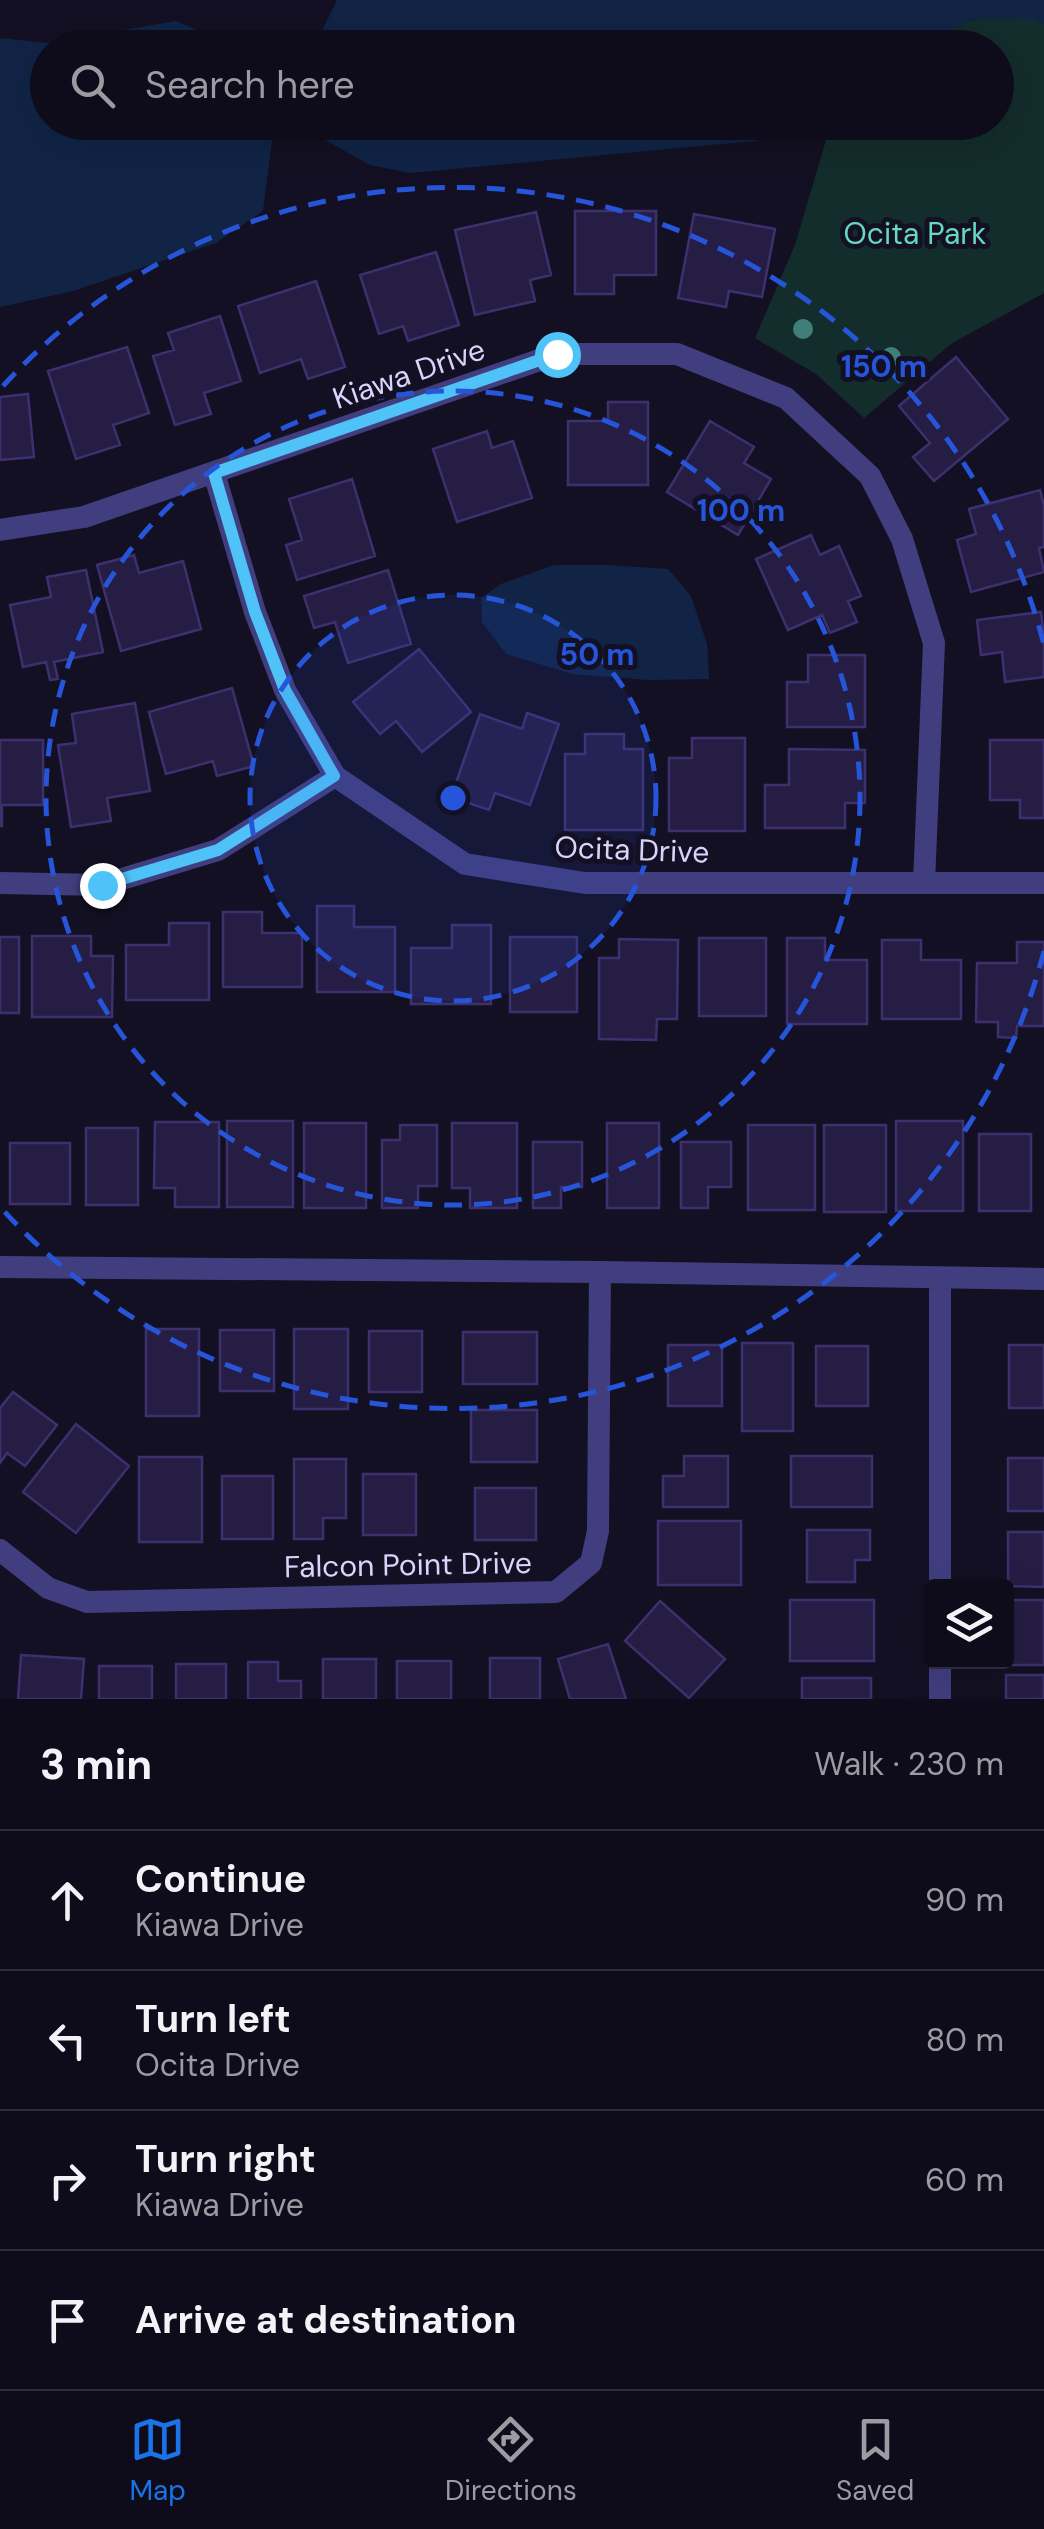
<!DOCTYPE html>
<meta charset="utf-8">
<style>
:root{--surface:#0e0c1a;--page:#1c1a27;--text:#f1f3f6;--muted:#9b9ba2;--line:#2e2c39;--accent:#1a73e8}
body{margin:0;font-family:"DM Sans",sans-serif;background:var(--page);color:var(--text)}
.controls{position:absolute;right:30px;bottom:30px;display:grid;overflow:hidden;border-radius:10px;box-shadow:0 10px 40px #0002}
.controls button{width:90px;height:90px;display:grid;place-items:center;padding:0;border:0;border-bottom:2px solid var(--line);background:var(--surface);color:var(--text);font:50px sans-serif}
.stop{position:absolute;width:30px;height:30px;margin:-22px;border:8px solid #4fc3f7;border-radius:50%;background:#fff}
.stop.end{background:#4fc3f7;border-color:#fff;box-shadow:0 2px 10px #0008}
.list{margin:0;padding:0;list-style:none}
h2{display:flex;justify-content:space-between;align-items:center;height:130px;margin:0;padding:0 40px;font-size:42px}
h2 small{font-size:32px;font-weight:400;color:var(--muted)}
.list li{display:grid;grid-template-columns:65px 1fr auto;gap:30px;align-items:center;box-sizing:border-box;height:140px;padding:0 40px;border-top:2px solid var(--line)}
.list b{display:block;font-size:38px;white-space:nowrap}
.list p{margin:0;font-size:32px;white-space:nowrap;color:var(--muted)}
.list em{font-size:32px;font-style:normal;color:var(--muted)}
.icon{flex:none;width:55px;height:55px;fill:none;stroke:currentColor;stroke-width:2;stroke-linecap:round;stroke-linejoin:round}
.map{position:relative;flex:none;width:1044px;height:1699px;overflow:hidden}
.search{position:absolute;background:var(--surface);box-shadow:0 10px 40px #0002;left:30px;right:30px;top:30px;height:110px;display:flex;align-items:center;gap:25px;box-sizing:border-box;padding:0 35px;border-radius:55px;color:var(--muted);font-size:38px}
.sheet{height:690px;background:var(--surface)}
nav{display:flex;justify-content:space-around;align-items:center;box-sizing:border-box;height:140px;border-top:2px solid var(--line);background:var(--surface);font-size:28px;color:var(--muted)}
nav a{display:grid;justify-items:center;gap:5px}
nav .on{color:var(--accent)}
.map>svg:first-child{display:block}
</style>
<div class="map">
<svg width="1044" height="1699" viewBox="0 0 1044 1699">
<rect width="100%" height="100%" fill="#131023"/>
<path fill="#132d2c" d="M976,19h59l9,5v269l-92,50 -88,75 -48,-44 -61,-36 40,-93 36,-122 165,-1v-74l-90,-1z"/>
<path fill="#112446" d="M337,0h707v24l-9,-5h-59l-70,29 -592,-1z
M176,21l35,15 16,11 -179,1v74l221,1 4,9 -10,79 -47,32 -143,48 -73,16v-269l48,5z
M311,123h510l-67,18 -344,32 -40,-8 -54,-30z
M554,565h53l61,4 23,27 16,48 2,35 -61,1 -76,-6 -66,-20 -24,-32 -1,-24 20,-14z"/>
<path fill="#251d43" stroke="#3d306e" stroke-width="2.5" d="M575,211h81v64h-42v19h-39z
M536,212l15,63 -21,5 5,21 -60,14 -20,-85z
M694,214l81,15 -13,68 -33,-6 -3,16 -48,-9z
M436,252l23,73 -51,16 -5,-15 -24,8 -19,-59z
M316,281l29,86 -37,12 -7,-20 -41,14 -22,-67z
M220,316l21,65 -37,12 7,21 -36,11 -22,-69 21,-6 -6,-17z
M127,347l22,66 -36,12 7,20 -44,14 -28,-88z
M956,357l52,62 -74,62 -21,-24 17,-14 -31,-37z
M28,394l6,63 -34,3v-63z
M608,402h40v83h-80v-64h40z
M710,421l44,26 -10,16 27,16 -33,56 -71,-43z
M487,431l5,17 21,-7 19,57 -75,24 -24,-73z
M352,479l23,77 -78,24 -11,-35 16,-5 -13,-41z
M1040,490l4,16v41l-5,1 5,24 -73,20 -14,-52 19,-6 -7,-25z
M811,535l9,20 19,-9 22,50 -13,5 9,21 -27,11 -8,-18 -34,15 -32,-71z
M134,555l5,18 44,-12 18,68 -80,22 -24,-86z
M86,570l17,82 -49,10 4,17 -8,1 -4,-18 -23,5 -13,-62 41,-8 -4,-20z
M388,570l23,74 -63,19 -13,-41 -21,6 -10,-32z
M1041,612l3,26v39l-39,5 -3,-30 -21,3 -4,-35z
M419,649l52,63 -49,40 -26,-31 -16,13 -27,-32z
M808,655h57v72h-78v-45h21z
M232,688l22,78 -37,10 -4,-15 -47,13 -17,-62z
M135,703l15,88 -43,7 4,23 -40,6 -13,-82 18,-2 -4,-29z
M527,713l32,11 -29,81 -35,-12 -6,17 -38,-13 29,-83 42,15z
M585,734h39v15h19v81h-78v-76h20z
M692,738h53v93h-76v-73h23z
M0,740h43v65h-41v21h-2z
M990,740h54v78h-24v-18h-30z
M789,749l76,1v53h-20v25h-80v-43h24z
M317,906h37v21h41v65h-78z
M223,912h39v21h40v54h-79z
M169,923h40v77h-83v-55h43z
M452,925h39v79h-80v-56h41z
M32,936h59v20h22l-1,61h-80z
M0,937h19v76h-19z
M510,937h67v75h-67z
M699,938h67v78h-67z
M787,938h38v22h42v64h-80z
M619,939l59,1 -1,79h-20l-1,21 -57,-1v-81h20z
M882,940h39v20h40v59h-79z
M1017,942h27v84h-27l-1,12 -18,-1v-15h-22l1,-59h40z
M227,1121h66v86h-66z
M896,1121h67v90h-67z
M155,1122h64v85h-44v-19h-21z
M304,1123h62v85h-62z
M452,1123h65v85h-47v-20h-18z
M607,1123h52v85h-52z
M400,1125h37v61h-19v22h-36v-68h18z
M748,1125h67v85h-67z
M824,1125h62v87h-62z
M86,1128h52v77h-52z
M979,1134h52v77h-52z
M533,1142h49v45h-21v21h-28z
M681,1142h50v45h-23v21h-27z
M10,1143h60v61h-60z
M146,1329h53v87h-53z
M294,1329h54v80h-54z
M220,1330h54v61h-54z
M369,1331h53v61h-53z
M463,1332h74v52h-74z
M742,1343h51v88h-51z
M668,1345h54v61h-54z
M1009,1345h35v63h-35z
M816,1346h52v60h-52z
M13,1392l44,33 -32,41 -18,-13 -7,10v-55z
M471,1410h66v52h-66z
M76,1424l53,42 -53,67 -53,-41z
M684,1456h44v51h-65v-31h21z
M791,1456h81v51h-81z
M139,1457h63v85h-63z
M1008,1458h36v53h-36z
M294,1459h52v59h-23v21h-29z
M363,1474h53v61h-53z
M222,1476h51v63h-51z
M475,1488h61v52h-61z
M658,1521h83v64h-83z
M807,1530h63v30h-15v22h-48z
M1008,1532h36v55l-36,-1z
M790,1600h84v61h-84z
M1006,1600h38v65h-38z
M660,1601l65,58 -36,39 -64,-57z
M608,1644l18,55h-56l-12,-40z
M21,1655l63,4 -3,40h-63z
M490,1658h50v41h-50z
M323,1659h53v40h-53z
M397,1661h54v38h-54z
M248,1662h30v19h23v18h-53z
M176,1664h50v35h-50z
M99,1666h53v33h-53z
M1006,1675h38v24h-38z
M802,1678h69v21h-69z"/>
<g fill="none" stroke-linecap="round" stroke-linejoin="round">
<path stroke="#413e7f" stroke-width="22" d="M214,473l41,139 30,78 50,86 130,88 120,19h459
M0,530l84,-13 473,-163h120l109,44 84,78 32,63 32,104 -10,240
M0,883l102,2 116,-35 117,-74
M0,1267l600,5 444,7
M940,1278v308
M0,1550l48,38 39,14 469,-10 35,-29 7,-32 2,-259
M940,1662v37"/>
</g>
<g fill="#407e78">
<circle cx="803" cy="329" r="10"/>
<circle cx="891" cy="357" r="10"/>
</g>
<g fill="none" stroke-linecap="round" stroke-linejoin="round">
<path stroke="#4fc3f7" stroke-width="12" d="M102,885l116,-35 116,-74 -49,-86 -30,-78 -41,-139 343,-119"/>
</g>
<circle cx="453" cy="798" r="203" fill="#2655da" fill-opacity=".12"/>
<g fill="none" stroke="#2655da" stroke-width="5" stroke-dasharray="18 12">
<circle cx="453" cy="798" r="203"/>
<circle cx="453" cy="798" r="407"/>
<path d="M1044 951A610 610 0 0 1 3 1210M3 386A610 610 0 0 1 1044 645"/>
</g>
<g text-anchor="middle" stroke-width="10" stroke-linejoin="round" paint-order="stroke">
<g font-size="30" fill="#65d8bd" stroke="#131023">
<text x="915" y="244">Ocita Park</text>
</g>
<g font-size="30" fill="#dad4fc" stroke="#131023">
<text transform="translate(409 374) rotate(-19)" y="10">Kiawa Drive</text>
<text transform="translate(632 850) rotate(2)" y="10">Ocita Drive</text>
<text transform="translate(408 1565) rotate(-1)" y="10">Falcon Point Drive</text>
</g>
</g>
<circle cx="453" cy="798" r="15" fill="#2655da" stroke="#131023" stroke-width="5"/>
<g font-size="30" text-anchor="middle" font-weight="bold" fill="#2655da" stroke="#131023" stroke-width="10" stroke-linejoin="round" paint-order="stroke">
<text x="884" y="377">150 m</text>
<text x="741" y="521">100 m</text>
<text x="597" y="665">50 m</text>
</g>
</svg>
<div class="controls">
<button><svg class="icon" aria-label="layers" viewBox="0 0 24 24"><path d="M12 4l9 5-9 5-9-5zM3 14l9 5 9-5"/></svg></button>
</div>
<div class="stop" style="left:557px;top:354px"></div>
<div class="stop end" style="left:102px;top:885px"></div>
<div class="search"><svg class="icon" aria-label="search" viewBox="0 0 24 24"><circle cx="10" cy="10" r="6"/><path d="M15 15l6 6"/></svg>Search here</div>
</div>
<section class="sheet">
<h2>3 min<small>Walk · 230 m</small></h2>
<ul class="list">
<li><svg class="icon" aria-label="ahead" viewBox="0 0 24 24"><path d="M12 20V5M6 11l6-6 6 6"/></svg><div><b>Continue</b><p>Kiawa Drive</p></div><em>90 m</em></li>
<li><svg class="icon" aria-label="left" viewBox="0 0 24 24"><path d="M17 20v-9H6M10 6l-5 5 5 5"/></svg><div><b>Turn left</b><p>Ocita Drive</p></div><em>80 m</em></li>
<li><svg class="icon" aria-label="right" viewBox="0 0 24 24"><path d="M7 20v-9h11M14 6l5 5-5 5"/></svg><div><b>Turn right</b><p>Kiawa Drive</p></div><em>60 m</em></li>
<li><svg class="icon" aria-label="arrive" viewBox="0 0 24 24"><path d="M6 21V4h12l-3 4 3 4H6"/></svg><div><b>Arrive at destination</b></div></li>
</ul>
</section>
<nav>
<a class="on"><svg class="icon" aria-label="map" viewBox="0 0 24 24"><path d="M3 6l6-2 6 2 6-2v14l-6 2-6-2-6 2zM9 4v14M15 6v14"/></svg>Map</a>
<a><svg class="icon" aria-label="directions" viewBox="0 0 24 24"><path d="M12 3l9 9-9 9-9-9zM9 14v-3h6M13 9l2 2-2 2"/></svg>Directions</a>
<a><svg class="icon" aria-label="saved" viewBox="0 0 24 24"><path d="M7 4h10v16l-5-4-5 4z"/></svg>Saved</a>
</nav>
